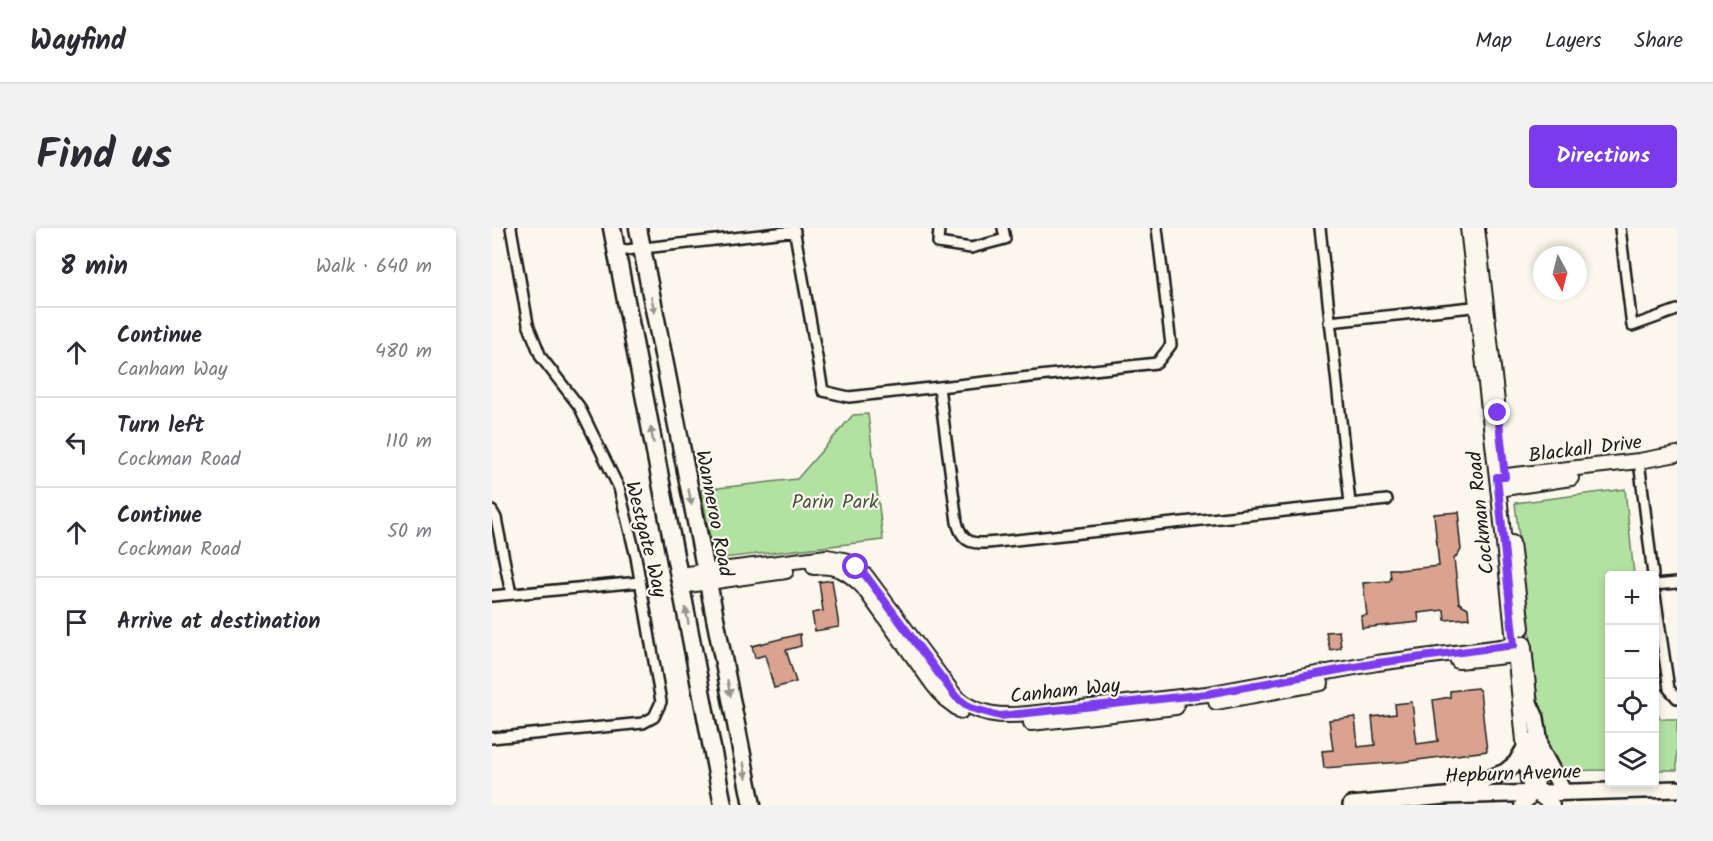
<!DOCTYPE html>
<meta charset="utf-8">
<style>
:root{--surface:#fff;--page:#f2f2f3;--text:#2b2b33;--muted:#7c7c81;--line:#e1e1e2;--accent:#7c3aed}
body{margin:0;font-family:Kalam,sans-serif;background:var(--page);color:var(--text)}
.controls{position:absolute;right:18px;bottom:18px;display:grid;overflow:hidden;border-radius:6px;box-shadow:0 3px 9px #0003}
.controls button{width:54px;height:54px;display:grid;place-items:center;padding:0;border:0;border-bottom:2px solid var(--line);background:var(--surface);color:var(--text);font:30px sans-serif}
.compass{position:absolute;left:1041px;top:18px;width:54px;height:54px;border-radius:50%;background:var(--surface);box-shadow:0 3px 9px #0003;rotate:173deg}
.stop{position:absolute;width:18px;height:18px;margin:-14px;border:4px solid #7c3aed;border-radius:50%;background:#fff}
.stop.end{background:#7c3aed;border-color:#fff;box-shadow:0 2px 6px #0008}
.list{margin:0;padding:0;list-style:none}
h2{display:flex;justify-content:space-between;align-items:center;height:78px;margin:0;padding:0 24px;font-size:26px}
h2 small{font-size:20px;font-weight:400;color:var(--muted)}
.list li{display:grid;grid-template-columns:39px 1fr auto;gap:18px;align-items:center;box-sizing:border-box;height:90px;padding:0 24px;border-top:2px solid var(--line)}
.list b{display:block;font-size:22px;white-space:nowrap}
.list p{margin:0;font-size:20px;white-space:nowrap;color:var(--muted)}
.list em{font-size:20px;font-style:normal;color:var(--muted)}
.icon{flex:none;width:33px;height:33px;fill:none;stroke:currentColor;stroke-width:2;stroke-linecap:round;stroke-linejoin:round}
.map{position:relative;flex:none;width:1185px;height:577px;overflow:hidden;border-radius:6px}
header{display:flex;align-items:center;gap:36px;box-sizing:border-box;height:84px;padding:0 30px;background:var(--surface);border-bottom:2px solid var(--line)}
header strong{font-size:28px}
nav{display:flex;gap:33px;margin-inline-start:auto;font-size:21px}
.intro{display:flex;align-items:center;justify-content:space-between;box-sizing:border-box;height:144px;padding:0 36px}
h1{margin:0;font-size:42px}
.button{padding:15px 27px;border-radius:6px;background:var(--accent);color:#fff;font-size:21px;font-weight:700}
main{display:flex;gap:36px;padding:0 36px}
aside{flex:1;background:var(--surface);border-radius:6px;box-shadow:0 3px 9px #0003}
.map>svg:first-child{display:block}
</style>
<header>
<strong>Wayfind</strong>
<nav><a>Map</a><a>Layers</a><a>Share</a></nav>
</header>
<div class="intro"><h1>Find us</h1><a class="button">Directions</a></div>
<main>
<aside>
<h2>8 min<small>Walk · 640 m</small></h2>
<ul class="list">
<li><svg class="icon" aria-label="ahead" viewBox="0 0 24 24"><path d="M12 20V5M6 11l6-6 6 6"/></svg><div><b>Continue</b><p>Canham Way</p></div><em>480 m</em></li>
<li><svg class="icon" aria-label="left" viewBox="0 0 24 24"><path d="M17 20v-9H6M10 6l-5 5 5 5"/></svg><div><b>Turn left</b><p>Cockman Road</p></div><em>110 m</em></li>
<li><svg class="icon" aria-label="ahead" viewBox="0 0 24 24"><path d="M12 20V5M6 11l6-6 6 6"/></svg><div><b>Continue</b><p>Cockman Road</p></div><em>50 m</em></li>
<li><svg class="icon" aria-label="arrive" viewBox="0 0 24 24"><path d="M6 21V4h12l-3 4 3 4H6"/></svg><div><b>Arrive at destination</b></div></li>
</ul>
</aside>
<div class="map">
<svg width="1185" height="577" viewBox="0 0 1185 577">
<rect width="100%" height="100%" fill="#fbf7ec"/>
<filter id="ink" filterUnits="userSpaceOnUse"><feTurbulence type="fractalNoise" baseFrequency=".0167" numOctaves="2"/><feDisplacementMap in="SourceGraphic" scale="12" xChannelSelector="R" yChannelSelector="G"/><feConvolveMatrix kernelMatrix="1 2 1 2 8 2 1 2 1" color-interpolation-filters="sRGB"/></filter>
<g filter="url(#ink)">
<path fill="#b2e2a2" stroke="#677f5f" stroke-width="1.5" d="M376,186l15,126 -169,19 -13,-69 96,-11 56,-64z
M1133,261l9,86h-24l-1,195 -63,1 -31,-268z
M1163,485l7,6h15v51h-22z"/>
<path fill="#d9a390" stroke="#1c1c1c" stroke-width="1.5" d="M967,284l1,9h-2l3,29 -7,9 5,44 9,5 1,10 -24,2 -1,-10 -26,3 1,9 -57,6 -1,-12 6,-1 -4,-32 26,-2 2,-2 -1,-10h9v1l40,-4 -5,-52z
M340,352l7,47 -24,4 -3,-18 11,-2 -4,-29z
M847,403l2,17 -11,2 -4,-18z
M308,406l1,12 -15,4 10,32 -22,6 -9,-33 -10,3 -3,-12z
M985,460l3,3 7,60 -85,11 -78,6 -2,-17 11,-1 -4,-30 26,-3 3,30 17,-2 -3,-28 24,-3 -1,-10 17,-2 5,42 21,-3 -5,-41 17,-3v-6z"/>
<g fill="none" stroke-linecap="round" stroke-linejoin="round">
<g stroke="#1c1c1c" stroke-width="14">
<path id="street" d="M302,0l29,163 26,6 308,-34 14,-18 -14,-117
M447,0l-1,15 33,5 34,-9 -2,-11
M828,0l30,275
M1128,0l12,98 45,-16
M125,23l178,-20
M837,94l153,-16
M447,159l18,135c6,24 18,22 40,20l390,-42
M1147,233l14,114
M0,283l4,7 15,76
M1162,357l23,-2
M1162,360l15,101 8,9
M0,368l148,-14
M0,510l151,-15 11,-6 7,-15 -25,-145 -17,-69 -40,-82 -38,-49 -13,-33 -17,-96"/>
</g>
<g stroke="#1c1c1c" stroke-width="18">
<path id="secondary" d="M976,0l32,276 28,276 7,12 17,13
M985,0l20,174
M1005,249l142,-16 38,-7
M1006,261l73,-11
M1020,315l10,85
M322,339c22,-3 34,5 49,20l69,96 13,16 16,12
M187,347l148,-18 17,3 22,16 90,121c21,18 45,20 72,17l179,-20 170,-31 147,-19
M189,358l105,-15
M1032,420l7,67
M966,433l67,-7
M724,474l105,-19
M539,495l145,-16
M1030,577c23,-23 16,-36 12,-65"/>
</g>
<g stroke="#1c1c1c" stroke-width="20">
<path id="primary" d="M1038,477l6,13 5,32 22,41
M961,564l52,-20 11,-9 9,-15
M859,577l94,-9 232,-7"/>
</g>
<g stroke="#1c1c1c" stroke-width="21">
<path id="highway" d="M120,0l111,577
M146,0l114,577"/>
</g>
<use href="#street" stroke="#fbf7ec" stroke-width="9"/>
<use href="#secondary" stroke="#fbf7ec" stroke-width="14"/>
<use href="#primary" stroke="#fbf7ec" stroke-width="15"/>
<use href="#highway" stroke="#fbf7ec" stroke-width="16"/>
</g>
<defs><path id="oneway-solid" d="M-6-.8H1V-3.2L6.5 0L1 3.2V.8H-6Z" transform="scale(1.5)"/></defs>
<g fill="#97948e">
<use href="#oneway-solid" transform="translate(161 77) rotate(79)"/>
<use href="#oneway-solid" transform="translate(160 207) rotate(-101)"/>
<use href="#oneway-solid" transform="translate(198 269) rotate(79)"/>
<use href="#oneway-solid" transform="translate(195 388) rotate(-101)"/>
<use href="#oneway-solid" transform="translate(237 460) rotate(79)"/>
<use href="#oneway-solid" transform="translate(253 542) rotate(79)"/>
</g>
</g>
<g fill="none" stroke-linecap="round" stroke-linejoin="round" filter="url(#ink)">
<path stroke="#7c3aed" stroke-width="8" d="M364,339l10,9 90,121 15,11 29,8 207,-22 170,-31 137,-18 -17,-168h8l-7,-64"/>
</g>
<g text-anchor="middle" stroke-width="4.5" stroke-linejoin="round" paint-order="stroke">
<g font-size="20" fill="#1c1c1c" stroke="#fbf7ec">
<text transform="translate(1093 220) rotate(-7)" y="7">Blackall Drive</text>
<text transform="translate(223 285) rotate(79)" y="7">Wanneroo Road</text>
<text transform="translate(988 285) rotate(-96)" y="7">Cockman Road</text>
<text transform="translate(155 311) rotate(76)" y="7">Westgate Way</text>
<text transform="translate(573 462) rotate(-6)" y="7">Canham Way</text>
<text transform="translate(1021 545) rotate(-2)" y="7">Hepburn Avenue</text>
</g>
<g font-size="20" fill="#495744" stroke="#fbf7ec">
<text x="343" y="280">Parin Park</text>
</g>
</g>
</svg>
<div class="controls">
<button>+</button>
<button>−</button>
<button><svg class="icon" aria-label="locate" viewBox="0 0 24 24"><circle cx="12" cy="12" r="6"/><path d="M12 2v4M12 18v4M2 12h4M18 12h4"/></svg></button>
<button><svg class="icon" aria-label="layers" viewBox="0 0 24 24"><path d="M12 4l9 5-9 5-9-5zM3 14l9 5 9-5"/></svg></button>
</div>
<svg class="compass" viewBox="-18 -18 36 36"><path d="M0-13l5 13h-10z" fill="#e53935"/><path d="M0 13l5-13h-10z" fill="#7c7c81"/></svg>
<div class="stop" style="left:364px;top:339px"></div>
<div class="stop end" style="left:1006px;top:185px"></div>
</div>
</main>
